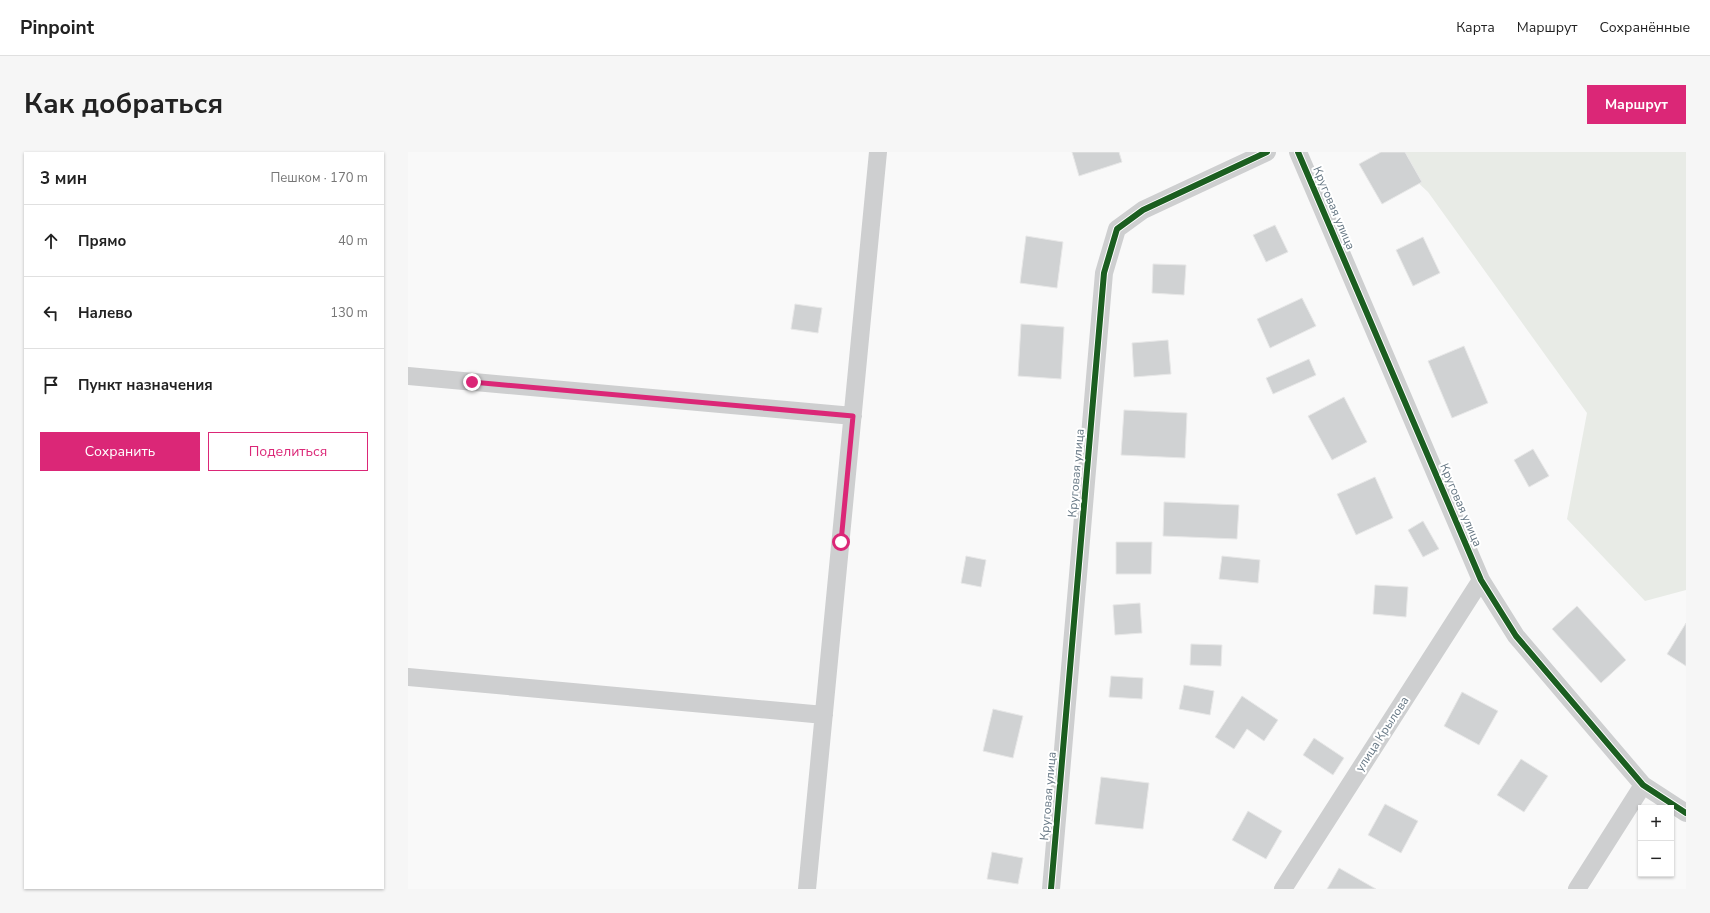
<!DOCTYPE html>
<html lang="ru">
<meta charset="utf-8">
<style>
:root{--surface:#fff;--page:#f6f6f6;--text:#222;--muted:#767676;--line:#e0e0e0;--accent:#db2777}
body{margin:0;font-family:"Nunito Sans",sans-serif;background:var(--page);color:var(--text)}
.controls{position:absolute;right:12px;bottom:12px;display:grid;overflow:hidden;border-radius:0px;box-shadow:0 1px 3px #0004}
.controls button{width:36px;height:36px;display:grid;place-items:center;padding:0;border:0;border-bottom:1px solid var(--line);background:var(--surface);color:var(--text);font:20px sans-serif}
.stop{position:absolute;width:12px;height:12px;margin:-9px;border:3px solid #db2777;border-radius:50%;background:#fff}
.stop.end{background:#db2777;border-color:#fff;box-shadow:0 1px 4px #0008}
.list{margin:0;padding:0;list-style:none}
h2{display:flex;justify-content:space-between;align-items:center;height:52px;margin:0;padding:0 16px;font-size:17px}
h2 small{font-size:13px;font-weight:400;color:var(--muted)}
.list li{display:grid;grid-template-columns:26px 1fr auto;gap:12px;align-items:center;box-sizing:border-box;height:72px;padding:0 16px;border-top:1px solid var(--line)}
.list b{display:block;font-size:15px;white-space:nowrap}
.list em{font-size:13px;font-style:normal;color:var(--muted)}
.actions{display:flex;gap:8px;padding:12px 16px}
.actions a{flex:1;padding:9px 0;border:1px solid var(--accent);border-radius:0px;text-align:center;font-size:14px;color:var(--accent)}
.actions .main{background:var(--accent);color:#fff}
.icon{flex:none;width:22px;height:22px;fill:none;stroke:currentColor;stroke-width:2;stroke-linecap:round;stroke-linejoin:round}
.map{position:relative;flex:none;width:1278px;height:737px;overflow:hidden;border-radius:0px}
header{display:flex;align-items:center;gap:24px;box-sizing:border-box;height:56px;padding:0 20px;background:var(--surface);border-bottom:1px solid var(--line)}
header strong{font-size:19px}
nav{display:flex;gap:22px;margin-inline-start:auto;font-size:14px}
.intro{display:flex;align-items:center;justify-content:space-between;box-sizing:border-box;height:96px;padding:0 24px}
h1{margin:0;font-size:28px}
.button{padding:10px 18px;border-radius:0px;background:var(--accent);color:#fff;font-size:14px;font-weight:700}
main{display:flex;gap:24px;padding:0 24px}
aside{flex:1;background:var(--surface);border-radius:0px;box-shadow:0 1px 3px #0004}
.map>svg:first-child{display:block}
</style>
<header>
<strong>Pinpoint</strong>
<nav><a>Карта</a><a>Маршрут</a><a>Сохранённые</a></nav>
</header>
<div class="intro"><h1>Как добраться</h1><a class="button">Маршрут</a></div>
<main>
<aside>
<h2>3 мин<small>Пешком · 170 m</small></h2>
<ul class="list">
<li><svg class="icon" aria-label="ahead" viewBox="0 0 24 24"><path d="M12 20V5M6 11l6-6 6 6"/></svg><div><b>Прямо</b></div><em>40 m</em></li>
<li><svg class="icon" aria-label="left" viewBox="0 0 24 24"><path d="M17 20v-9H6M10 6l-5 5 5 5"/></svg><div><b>Налево</b></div><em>130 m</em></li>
<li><svg class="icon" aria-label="arrive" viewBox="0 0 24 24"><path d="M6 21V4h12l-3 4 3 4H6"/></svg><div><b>Пункт назначения</b></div></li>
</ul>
<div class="actions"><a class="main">Сохранить</a><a>Поделиться</a></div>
</aside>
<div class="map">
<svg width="1278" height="737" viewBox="0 0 1278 737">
<rect width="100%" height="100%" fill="#f9f9f9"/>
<path fill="#e8ebe6" d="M977,0h301v438l-41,11 -78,-82 20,-106 -159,-221z"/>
<path fill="#d0d2d3" stroke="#e8e8e8" d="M664,0h47l3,10 -43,14z
M973,0h24l17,30 -40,22 -23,-40z
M867,73l13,27 -22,10 -13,-27z
M618,84l37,6 -6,46 -37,-5z
M1015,85l17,36 -27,13 -17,-36z
M745,112l33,1 -2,30 -32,-2z
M894,146l14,28 -46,22 -13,-29z
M387,152l27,4 -4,25 -27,-4z
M613,172l43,3 -3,52 -43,-3z
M760,188l3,34 -37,3 -2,-34z
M1056,194l24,57 -36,15 -24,-57z
M901,207l7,16 -43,19 -7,-16z
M936,245l23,45 -35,18 -24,-44z
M716,258l63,3 -2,45 -64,-3z
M1125,297l16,27 -20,11 -15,-27z
M967,325l18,41 -37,17 -19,-41z
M756,350l75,3 -2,34 -74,-3z
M1015,369l16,28 -16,8 -15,-27z
M708,390h36l-1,32h-35z
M558,404l20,4 -5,27 -20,-4z
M814,404l38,4 -2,23 -39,-4z
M967,433l33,2 -2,30 -33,-3z
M732,451l2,30 -27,2 -2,-30z
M1169,454l49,54 -25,23 -49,-54z
M1278,471v43l-19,-12z
M783,492l31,1 -1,21 -31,-1z
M703,524l32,2 -1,21 -33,-2z
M776,533l30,6 -4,24 -31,-6z
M1054,540l36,19 -19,34 -35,-19z
M834,544l36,24 -14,21 -17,-12 -13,20 -19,-12z
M585,557l30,7 -10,42 -30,-7z
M906,586l30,20 -11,17 -30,-20z
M1113,607l27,17 -24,36 -27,-17z
M693,625l48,6 -6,46 -48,-5z
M977,652l33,17 -17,32 -33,-18z
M840,659l34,20 -16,28 -34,-19z
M584,700l31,6 -5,26 -31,-5z
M931,716l37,21h-49z"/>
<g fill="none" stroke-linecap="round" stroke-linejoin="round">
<path stroke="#cecfd0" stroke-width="18" d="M890,0l183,428 35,56 127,149 43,28
M0,224l445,40
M0,525l416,38
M399,737l71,-737
M643,737l53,-616 13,-44 26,-19 124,-58
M875,737l198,-309
M1169,737l66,-104"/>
<g stroke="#fff" stroke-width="8">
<path id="cycleway" d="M890,0l183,428 35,56 127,149 43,28
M643,737l53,-616 13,-44 26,-19 124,-58"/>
</g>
<use href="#cycleway" stroke="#1b5e20" stroke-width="6"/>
</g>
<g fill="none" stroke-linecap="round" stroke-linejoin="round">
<path stroke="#db2777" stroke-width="5" d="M64,230l381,34 -12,126"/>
</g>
<g text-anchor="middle" stroke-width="4" stroke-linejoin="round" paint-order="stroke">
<g font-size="12" fill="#657683" stroke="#fff">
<text transform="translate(926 56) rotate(67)" y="4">Круговая улица</text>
<text transform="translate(668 321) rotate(-85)" y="4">Круговая улица</text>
<text transform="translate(1053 353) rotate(67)" y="4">Круговая улица</text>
<text transform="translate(974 582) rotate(-57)" y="4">улица Крылова</text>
<text transform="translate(640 644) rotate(-85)" y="4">Круговая улица</text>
</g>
</g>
</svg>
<div class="controls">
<button>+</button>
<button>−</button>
</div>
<div class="stop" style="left:433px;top:390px"></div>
<div class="stop end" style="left:64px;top:230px"></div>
</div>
</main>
